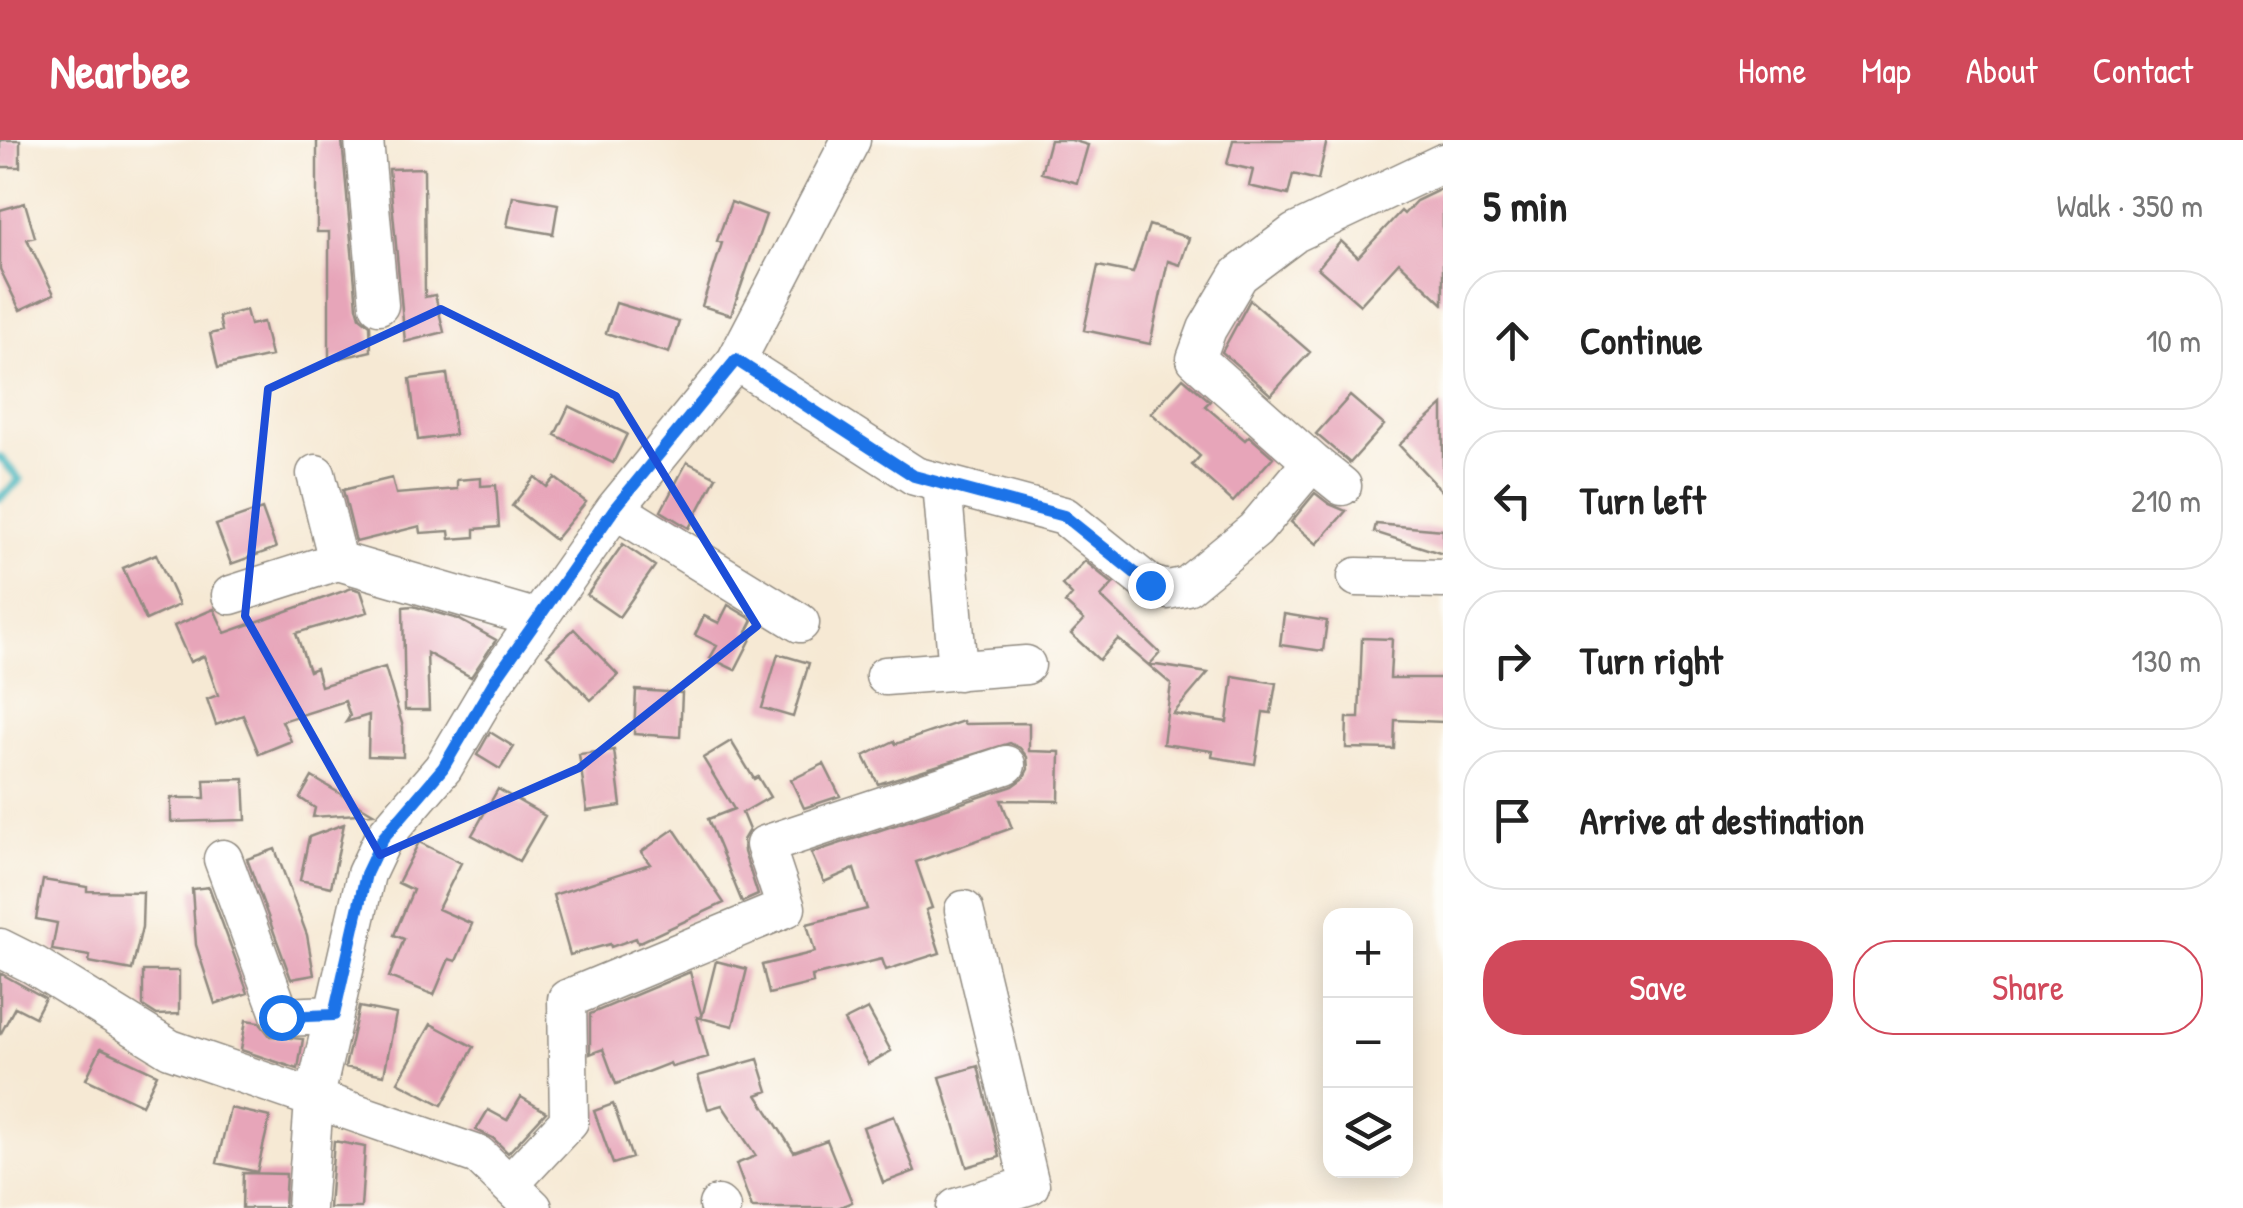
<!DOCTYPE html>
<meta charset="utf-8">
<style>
:root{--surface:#fff;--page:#f2f2f2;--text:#222;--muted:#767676;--line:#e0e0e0;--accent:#d1495b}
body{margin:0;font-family:"Patrick Hand",sans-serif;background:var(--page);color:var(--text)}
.controls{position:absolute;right:30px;bottom:30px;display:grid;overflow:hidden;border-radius:20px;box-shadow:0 5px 25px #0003}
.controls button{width:90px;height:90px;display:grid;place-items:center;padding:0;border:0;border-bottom:2px solid var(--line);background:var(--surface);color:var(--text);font:50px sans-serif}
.stop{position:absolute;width:30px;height:30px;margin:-22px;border:8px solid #1a73e8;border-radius:50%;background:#fff}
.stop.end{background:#1a73e8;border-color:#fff;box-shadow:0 2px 10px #0008}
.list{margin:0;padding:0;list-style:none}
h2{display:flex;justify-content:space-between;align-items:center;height:130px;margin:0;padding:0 40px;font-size:42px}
h2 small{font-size:32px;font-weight:400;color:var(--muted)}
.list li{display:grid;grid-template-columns:65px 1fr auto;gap:30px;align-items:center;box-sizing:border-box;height:140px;margin:0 20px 20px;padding:0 20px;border:2px solid var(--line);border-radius:40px}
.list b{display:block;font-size:38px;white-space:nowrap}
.list em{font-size:32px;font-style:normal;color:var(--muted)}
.actions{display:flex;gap:20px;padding:30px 40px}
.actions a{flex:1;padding:22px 0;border:2px solid var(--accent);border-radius:40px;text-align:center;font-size:35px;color:var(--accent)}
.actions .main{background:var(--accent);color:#fff}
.icon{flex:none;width:55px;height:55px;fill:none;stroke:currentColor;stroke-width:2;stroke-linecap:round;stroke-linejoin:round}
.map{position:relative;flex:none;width:1443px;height:1068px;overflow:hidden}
header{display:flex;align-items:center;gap:60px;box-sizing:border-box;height:140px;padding:0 50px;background:var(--accent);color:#fff}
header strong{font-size:48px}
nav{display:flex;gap:55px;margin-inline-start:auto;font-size:35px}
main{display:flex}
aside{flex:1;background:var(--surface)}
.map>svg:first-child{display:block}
</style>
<header>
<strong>Nearbee</strong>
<nav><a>Home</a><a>Map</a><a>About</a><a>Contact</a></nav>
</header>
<main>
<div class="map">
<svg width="1443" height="1068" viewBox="0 0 1443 1068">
<rect width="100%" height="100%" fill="#fdfcf7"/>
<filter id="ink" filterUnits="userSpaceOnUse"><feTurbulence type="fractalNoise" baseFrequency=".01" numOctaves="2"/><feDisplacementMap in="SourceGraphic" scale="20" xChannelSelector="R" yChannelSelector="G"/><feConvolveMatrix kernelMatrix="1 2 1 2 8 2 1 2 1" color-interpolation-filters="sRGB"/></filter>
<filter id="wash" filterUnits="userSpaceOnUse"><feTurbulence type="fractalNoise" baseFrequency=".0048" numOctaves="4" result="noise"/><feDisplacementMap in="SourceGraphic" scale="40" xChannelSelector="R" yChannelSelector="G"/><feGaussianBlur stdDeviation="2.25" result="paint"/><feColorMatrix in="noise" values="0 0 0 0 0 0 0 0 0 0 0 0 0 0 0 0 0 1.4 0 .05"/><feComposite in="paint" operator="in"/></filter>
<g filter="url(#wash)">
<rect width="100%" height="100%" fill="#f6e9d4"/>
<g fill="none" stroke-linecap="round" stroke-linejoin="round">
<path stroke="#46b6bd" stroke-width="8" d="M0,317l20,23 -20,18"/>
</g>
<g id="blocks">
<path fill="#e7a5b9" d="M0,0h20v27h-20z
M317,0h25l15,167 3,10 10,8 1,26 -42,10v-129h-12z
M1050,0h21l17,5 -11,38 -36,-10z
M1233,0h94l-9,40 -25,-6 -5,21 -39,-9 4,-16 -26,-6z
M424,28l1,129 10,-2 9,37 -39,10 -16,-173z
M1443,48v116l-44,-42 -39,43 -42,-37 23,-27 17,16 43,-46 3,3 12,-13z
M513,56l45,8 -5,30 -46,-8z
M731,62l35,13 -35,100 -29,-9 20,-63 -5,-2z
M25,63l10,34 -8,2 27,55 -34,16 -20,-41v-59z
M1149,85l40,13 -9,27 -12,-4 -18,83 -66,-14 14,-64 35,7z
M1250,160l60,52 -39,43 -49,-43z
M616,163l63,19 -10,31 -63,-20z
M246,170l4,15 13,-3 8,34 -53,12 -8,-34 12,-3 -3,-14z
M447,234l8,61 -37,5 -8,-61z
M1183,238l27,23 -5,5 40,34 4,-4 24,21 -40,45 -41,-37 8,-9 -49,-43z
M1350,256l34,29 -34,38 -34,-29z
M1443,265v87l-44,-47z
M569,266l58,28 -14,29 -58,-28z
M687,322l29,15 -27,51 -28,-17z
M535,337l12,10 8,-9 31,24 -31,38 -43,-34z
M392,338l4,16 61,-5v-9l24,-2v8l15,-1 3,42 -24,2v8l-25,2 -1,-8 -28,2 -1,-7 -64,16 -13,-52z
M1315,353l14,11 17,7 -29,33 -26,-22z
M262,369l14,39 -45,16 -15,-39z
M1376,384l67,6v24l-69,-22z
M623,404l32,22 -36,51 -32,-22z
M156,414l23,51 -33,15 -23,-52z
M1085,421l28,23 -12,13 59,56 -10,11 58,9 -35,41 54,8 6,-46 43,7 -5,30 -8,-1 -8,52 -43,-7 1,-6 -50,-7 8,-60 -53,-45 -19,21 -28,-26 13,-14 -19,-17 7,-8 -10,-10z
M352,448l9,3 7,21 -72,21 13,38 7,-3 5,18 64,-19 18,60v30l-35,-1 1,-41 -23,7 4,-6 -5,-15 -63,20 9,20 -32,13 -16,-39 -27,10 -9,-26 11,-4 -14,-39 -14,6 -16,-36 40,-17 11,24z
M728,465l25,15 -6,12 6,3 -18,35 -25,-12 7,-12 -22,-11 9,-19 15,7z
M413,466l45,13 38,21 -25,37 -44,-24 2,57h-24l-2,-103z
M1284,474l43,7 -4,30 -43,-6z
M574,489l44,46 -27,25 -44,-45z
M1362,498l30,1 -2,39h53v44l-48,-2 -1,29 -48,-1 1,-30h12z
M778,514l31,9 -16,54 -31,-9z
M636,550l46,3 -2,44 -46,-3z
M963,581l1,3 65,-1v28l31,1 -1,49 -58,-1 11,28 -96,34 16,46 -6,2 14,43 -54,17 -4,-11 -70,17 1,7 -44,11 -7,-29 53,-13 -8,-28 60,-15 -13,-40 -30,13 -13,-29 202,-67 10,-7 5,-10 -1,-12 -7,-9 -10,-5 -132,41 -14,-28 30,-15 2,3z
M490,592l24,15 -14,22 -23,-14z
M731,601l23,38 4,-2 12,20 -28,16 7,17 -6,10 1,12 14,43 -16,7 -34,-83 26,-10 -31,-51z
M614,610l7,56 -34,5 -8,-57z
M824,624l16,32 -36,12 -13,-28z
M312,637l61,36 -60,4 2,-9 -15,-10z
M244,639l2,41 -75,2v-24h34l-1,-18z
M498,649l47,27 -26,45 -47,-26z
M344,684l-13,63 -31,-7 9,-43z
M674,689l50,74 -86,40 -2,-5 -25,9 -1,-3 -40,11 -17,-60 97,-31 -9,-12z
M419,702l42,21 -23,46 34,15 -16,37 -7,-2 -15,36 -45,-18 15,-38 -10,-4 19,-45 -15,-7z
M275,709l32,86 7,40 -23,4 -44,-120z
M43,740l44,7v4l56,1 -1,35 -10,43 -43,-8 1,-6 -38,-6 5,-27 -21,-4z
M209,747l39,106 -33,11 -19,-59 -4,-56z
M716,821l31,8 -14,57 -36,-9 11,40 -36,10 -2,-4 -54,21 -13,-35 -13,5v-40l100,-42 12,45z
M143,831h36v43l-22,1 -14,-9z
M0,833l45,25 -10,19 -20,-10 -15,28z
M359,867l37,7 -12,61 -39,-8z
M868,869l23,42 -23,13 -24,-43z
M246,880l13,2 11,14 33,3 -5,30 -57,-19z
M431,884l43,23 -32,58 -44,-23z
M101,908l56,26 -15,31 -56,-26z
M758,919l10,32 -11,4 37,57 33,-12 25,62 -14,6h-86l-16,-44 20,-8 -34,-51 -14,4 -10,-33z
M978,926l22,91 -33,10 -27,-90z
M521,957l25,15 -38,41 -15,-15 -17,-8 12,-20 19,10z
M613,964l19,54 -19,6 -19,-53z
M230,968l40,9 -13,55 -40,-9z
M894,976l21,55 -32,12 -20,-56z
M334,1001l31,6 -4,61h-32z
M243,1033l43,1 -2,34h-42z"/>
</g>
</g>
<g filter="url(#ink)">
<use href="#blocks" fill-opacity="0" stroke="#908a80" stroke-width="2.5"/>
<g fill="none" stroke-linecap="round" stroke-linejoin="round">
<g stroke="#908a80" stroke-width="41">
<path id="minor" d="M364,0l15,165
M736,221l179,115 149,40 86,69 18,5 19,-4 68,-56 57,-68 -116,-103 11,-30 32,-54 56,-42 148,-70
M1312,322l30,24
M316,334l22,87
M942,343l16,188
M615,369l185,114
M1357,437l86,2
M231,455l107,-34 200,58
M885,536l141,-11
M223,719l58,158 53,-2
M0,808l34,17 136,84 308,106 55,53
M509,1045l60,-64 -2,-122 219,-91 -21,-63 241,-80
M718,1065l3,3
M306,1068l8,-107 52,-227 17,-36 60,-70 52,-88 120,-171 121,-148 115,-221
M956,1068l74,-23 -66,-275"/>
</g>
<use href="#minor" stroke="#fff" stroke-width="38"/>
</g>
</g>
<g fill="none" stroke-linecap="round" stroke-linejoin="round" filter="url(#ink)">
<path stroke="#1a73e8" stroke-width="12" d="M281,877l53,-2 32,-141 17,-36 60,-70 52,-88 120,-172 121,-148 178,116 150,40 86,69"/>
</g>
<path fill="none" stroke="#1d4ed8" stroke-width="8" stroke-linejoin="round" d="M441,169l175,87 141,230 -178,142 -199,87 -135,-239 23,-227z"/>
</svg>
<div class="controls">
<button>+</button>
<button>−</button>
<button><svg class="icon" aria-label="layers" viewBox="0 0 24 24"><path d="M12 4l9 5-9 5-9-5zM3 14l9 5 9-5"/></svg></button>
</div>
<div class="stop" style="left:281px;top:877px"></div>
<div class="stop end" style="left:1150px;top:445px"></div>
</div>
<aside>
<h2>5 min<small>Walk · 350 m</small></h2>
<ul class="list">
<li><svg class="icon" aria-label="ahead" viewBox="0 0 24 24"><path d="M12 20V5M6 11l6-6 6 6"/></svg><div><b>Continue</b></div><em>10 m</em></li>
<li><svg class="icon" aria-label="left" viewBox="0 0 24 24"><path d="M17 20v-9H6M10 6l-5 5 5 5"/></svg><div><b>Turn left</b></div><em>210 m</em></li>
<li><svg class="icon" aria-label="right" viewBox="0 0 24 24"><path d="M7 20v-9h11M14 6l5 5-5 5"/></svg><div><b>Turn right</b></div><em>130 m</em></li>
<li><svg class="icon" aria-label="arrive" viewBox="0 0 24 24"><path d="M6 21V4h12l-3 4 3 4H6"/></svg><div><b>Arrive at destination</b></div></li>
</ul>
<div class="actions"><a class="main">Save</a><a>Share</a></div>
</aside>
</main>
